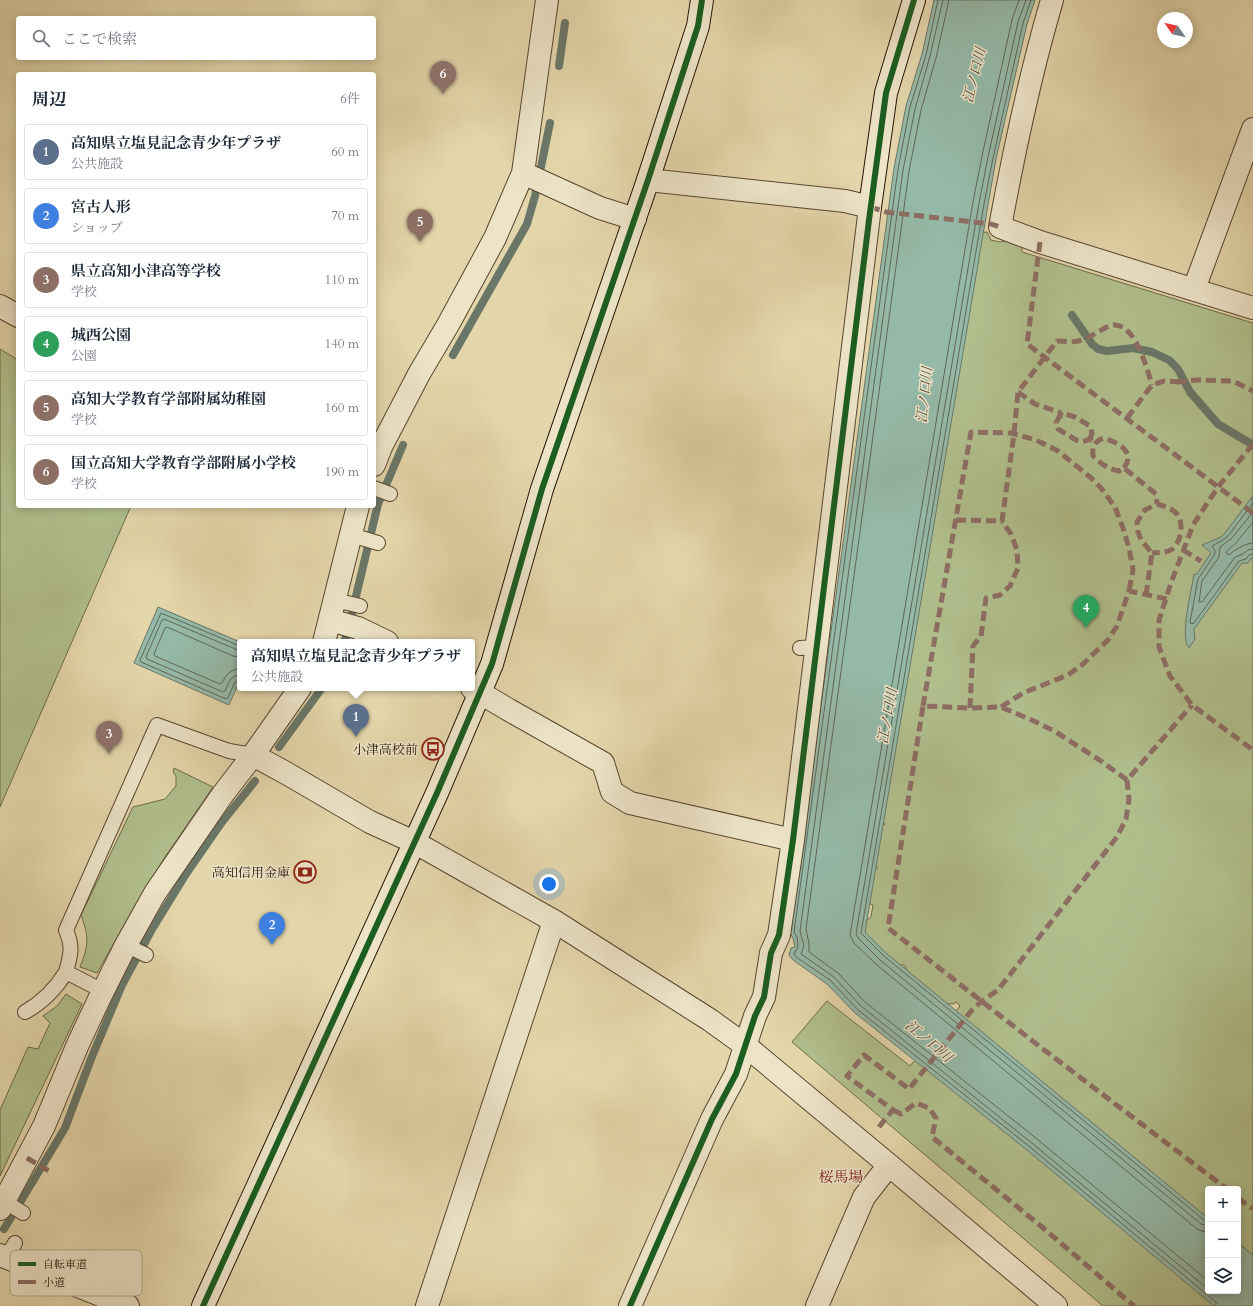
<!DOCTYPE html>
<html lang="ja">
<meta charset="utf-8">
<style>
:root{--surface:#fff;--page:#f6f6f7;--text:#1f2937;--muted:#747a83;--line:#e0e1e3;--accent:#8f2418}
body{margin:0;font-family:Cardo,"Noto Serif JP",serif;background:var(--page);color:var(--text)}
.controls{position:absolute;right:12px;bottom:12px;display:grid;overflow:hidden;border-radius:4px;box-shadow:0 2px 10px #0003}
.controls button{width:36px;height:36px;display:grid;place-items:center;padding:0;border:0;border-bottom:1px solid var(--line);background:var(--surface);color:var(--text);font:20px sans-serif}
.compass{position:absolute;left:1157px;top:12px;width:36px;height:36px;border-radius:50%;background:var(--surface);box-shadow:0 2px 10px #0003;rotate:304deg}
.you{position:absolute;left:549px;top:884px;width:14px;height:14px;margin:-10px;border:3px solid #fff;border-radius:50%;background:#1a73e8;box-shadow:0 0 0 6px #1a73e833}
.badge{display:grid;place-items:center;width:26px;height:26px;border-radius:50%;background:var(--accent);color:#fff;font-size:13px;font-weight:700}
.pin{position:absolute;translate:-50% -33px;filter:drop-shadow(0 1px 2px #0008)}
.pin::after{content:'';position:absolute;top:21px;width:14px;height:12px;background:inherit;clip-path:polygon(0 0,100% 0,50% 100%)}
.popup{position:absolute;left:237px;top:639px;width:238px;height:52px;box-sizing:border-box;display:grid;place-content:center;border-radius:4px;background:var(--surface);filter:drop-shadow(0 1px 3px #0005);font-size:13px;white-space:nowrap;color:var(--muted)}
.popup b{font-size:15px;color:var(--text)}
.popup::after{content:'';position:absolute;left:50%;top:100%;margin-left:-8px;border:8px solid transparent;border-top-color:var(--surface)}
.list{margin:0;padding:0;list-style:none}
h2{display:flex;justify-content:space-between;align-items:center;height:52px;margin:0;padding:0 16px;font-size:17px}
h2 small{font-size:13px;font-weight:400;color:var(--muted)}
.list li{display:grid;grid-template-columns:26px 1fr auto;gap:12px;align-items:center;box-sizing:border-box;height:56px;margin:0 8px 8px;padding:0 8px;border:1px solid var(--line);border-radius:4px}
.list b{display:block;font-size:15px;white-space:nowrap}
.list p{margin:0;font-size:13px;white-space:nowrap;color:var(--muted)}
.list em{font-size:13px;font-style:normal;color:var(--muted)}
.icon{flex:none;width:22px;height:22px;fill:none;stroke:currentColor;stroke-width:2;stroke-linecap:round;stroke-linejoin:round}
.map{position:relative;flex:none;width:1253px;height:1306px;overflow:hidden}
.search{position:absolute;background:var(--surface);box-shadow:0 2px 10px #0003;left:16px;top:16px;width:360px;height:44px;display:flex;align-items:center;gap:10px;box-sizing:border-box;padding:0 14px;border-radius:4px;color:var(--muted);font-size:15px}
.panel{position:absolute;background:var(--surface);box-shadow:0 2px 10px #0003;left:16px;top:72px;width:360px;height:436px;border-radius:4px}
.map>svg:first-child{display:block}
</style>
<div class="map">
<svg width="1253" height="1306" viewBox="0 0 1253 1306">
<rect width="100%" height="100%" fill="#e4d6ab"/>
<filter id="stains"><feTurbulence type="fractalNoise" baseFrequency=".005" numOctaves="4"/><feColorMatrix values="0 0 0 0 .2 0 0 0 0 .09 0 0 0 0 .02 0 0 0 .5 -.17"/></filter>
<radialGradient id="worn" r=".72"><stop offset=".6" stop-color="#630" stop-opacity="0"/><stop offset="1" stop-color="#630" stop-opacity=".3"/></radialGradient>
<path fill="#b0be8c" stroke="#6c6a4a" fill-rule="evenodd" d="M987,232l4,8 9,2 9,-2 13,7v5l231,71v977l-4,6h-146l-311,-264 35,-41 83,65 50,-60 -4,-4 -3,2 -19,-1 -21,-23 -9,-15 -15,1 -24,-13 -2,-30 8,-6 2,-12 -7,-3 5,-30 7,-4 -7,-7 8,-32 6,-5 -10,-6 102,-585zM1208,1189h30v102h-30z
M0,349l18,11v146h113l-131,301z
M174,768l39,19 -50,73 -32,53 -34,60 -17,-6c9,-23 9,-29 1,-52l52,-108 32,-8 11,-13v-10l-3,-4z
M66,994l16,10 -82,172v-66l28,-63 10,2 12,-26 -7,-7 14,-10z"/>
<path fill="#95b9a8" stroke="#6a7768" d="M934,0h101l-8,24 -31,135 -8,46 -123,727 21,21 322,265v73h30v-48l15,12v51h-39l-187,-156 -172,-137 -28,-29 -34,-24 -4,-5 2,-7 4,-1 -2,-9 -3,-5 104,-765 12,-62 16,-52z
M1252,497l1,59 -5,7h-6l-48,66 1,10 -6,9c-10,-10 3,-60 5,-74l2,1 15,-22 -9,-8 19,-8 4,-4z
M158,607l82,35v38l-11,25 -95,-42z"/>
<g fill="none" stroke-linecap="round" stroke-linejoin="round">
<path stroke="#5f6758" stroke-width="1" d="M938,0l-12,55 -16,52 -12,62 -104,763 3,5 1,10 -4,7 2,3 34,23 28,30 172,137 181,151 5,4v4
M943,0l-13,56 -15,53 -12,61 -103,761 4,15 -3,8 33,23 27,29 172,138 175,145
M949,0l-13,58 -15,52 -12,61 -103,758 3,15v8l29,21 27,29 172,137 171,142
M1019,0l-7,20 -30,136 -9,46 -123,733 4,8 23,22 320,264 5,2 6,1
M1026,0l-8,22 -30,135 -9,46 -123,731 3,5 21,21 321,264 7,2
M1031,0l-8,23 -30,135 -9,46 -123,729 23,23 320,264 4,1
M1253,503l-25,33 -5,4 -11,6 3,5v3l-17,25 -8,43 1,2 3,-1 45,-62 7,-2 3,-4 4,-1
M1253,512l-22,27 -11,8 -1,10 -17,24 -3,21h3l33,-45 8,-3 5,-4 5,-1
M1253,522l-17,21 -9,8 -1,2 3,2c5,-5 17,-12 24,-12
M240,646l-79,-33 -21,47 1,2 85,37 2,-1 7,-16 5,-2
M240,651l-76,-32 -2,1 -16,37 1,2 76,33 2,-1c4,-8 5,-16 15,-16
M240,657l-7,-1 -66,-29 -2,1 -11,26 1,2 65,28 2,-1c4,-8 8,-14 18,-14"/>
<path stroke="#6a7768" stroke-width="8" d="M559,66l6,-43
M1072,315l20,29 6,5 9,2 26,-3 19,4 17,8 9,9 12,23 28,32 35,21
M453,355l74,-131 8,-28 15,-73
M344,642l3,-8 31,-130 25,-59
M279,747l43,-59
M4,1229l61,-101 26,-69 31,-74 29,-54 35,-57 36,-52 33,-41"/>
<g stroke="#584530" stroke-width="16">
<path id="lane" d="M374,488l16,6
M351,535l27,8
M335,600l25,6
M800,648l17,-1
M126,945l20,10
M103,991l-37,-19c5,-18 7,-25 0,-42l91,-205 72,26 24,4
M25,1012c18,-10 30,-22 41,-40
M4,1201l19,12
M7,1257l8,-14"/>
</g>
<g stroke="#584530" stroke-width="24">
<path id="street" d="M1052,0c-22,75 -38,151 -52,227l40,15 213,66
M523,173l77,35 35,11
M1194,289l59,-160
M0,306l18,10
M374,465l7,-18 38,-73 30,-51 46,-85 28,-65 24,-173
M330,620l28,8 29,14
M324,642l34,-136
M472,688l37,22 94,53 9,29 18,11 163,37
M253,755l33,18 84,49 44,20 140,79 156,99 36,26 143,119 167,141
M0,1209l44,-83 34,-82 23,-49 25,-50 29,-52 68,-99 30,-39 47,-67
M0,1255l128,51
M427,1306l127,-385
M630,1306l82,-187 24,-45 19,-58 9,-19 7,-44 8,-18 14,-95 77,-633 -25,-6 -197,-21
M817,1306l47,-109 25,-32"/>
</g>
<g stroke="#291507" stroke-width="24">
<path id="secondary" d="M870,207l16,-114 28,-93
M203,1306l234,-513 55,-129 50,-175 106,-309 50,-154 4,-26"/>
</g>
<use href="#lane" stroke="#ede4c8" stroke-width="14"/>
<use href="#street" stroke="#ede4c8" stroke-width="22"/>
<use href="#secondary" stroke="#ede4c8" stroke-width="22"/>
<path stroke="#8d6e63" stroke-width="5" stroke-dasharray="10 5" stroke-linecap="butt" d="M870,207l16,5 105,12 9,3
M1040,242l-13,102 226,169
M1176,382l21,-2 36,1 20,10
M1018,392l17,12 24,8 3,4
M1127,418l25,-33 12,-4 17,1
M1090,439l2,-6 -2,-7 -15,-9 -10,-3 -6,3 -3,6 2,6 18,11 6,2 8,-3 5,4
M1253,444l-35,43 -25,38 -22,58 -12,37v27l11,29 22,29 61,45
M1124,468c12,-17 -6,-25 -20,-30 -10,3 -12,9 -11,18 8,8 15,13 26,15l5,-3 32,26 1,10
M956,520l46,1 12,-87 4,-42 39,-51c7,0 18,2 25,-1 9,-3 18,-10 27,-14 25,-9 38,43 43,59
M1183,550l18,11
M1146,595l6,-42 -11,-13 -3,-8 -1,-10 8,-12 12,-6c7,2 14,4 19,9 9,9 5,31 -5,37 -6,3 -12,2 -19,3
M923,706l48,-274 40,1 25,7 22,11 32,26 11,11 14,19 8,21 6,20 4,22 -4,21
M1001,707l22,-14 45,-18 15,-11 25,-24 9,-14 12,-35 38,8
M970,708l3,-62 8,-10 5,-38 14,-3 10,-9 8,-18 -1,-18 -6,-16 -9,-13
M1127,780l-26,-19 -45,-29 -22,-11 -33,-14 -31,1 -47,-2 -35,222 151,118 188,143
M893,1110l8,4 15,-11 13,5 7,10 -4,19 110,90 92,79
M879,1127l7,-9 7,-8 -46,-34 17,-21 45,34 63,-79 10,-9 16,-11 119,-153 9,-18 3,-20 -2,-19 65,-75
M27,1158l22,13
M1238,1198l15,11"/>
<g stroke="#ede4c8" stroke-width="8">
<path id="cycleway" d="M203,1306l234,-513 55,-129 50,-175 106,-309 50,-154 4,-26
M630,1306l82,-187 24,-45 19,-58 9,-19 7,-44 8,-18 14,-95 76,-620 17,-127 28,-93"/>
</g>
<use href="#cycleway" stroke="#1b5e20" stroke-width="6"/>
</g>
<defs>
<g id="bus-ring" transform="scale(1.15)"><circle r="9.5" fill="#ede4c8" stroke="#8f2418" stroke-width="1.5"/><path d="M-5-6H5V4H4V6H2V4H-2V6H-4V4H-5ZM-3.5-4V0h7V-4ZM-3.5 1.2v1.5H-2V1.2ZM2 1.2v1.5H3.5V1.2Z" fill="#8f2418"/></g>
<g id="bank-ring" transform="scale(1.15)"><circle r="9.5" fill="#ede4c8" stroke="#8f2418" stroke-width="1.5"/><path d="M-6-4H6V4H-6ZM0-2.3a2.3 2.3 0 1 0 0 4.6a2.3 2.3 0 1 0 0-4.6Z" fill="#8f2418"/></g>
</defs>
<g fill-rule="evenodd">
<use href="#bus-ring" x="433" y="749"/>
<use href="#bank-ring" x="305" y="872"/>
</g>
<g text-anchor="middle" stroke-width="3" stroke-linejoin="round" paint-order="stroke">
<g font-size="13" fill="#291507" stroke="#ede4c8" text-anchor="end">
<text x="418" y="754">小津高校前</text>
<text x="290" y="877">高知信用金庫</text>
</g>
<g font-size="14" font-style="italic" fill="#4f4e3f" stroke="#ede4c8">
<text transform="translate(974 75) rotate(-76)" y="5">江ノ口川</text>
<text transform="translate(924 395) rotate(-84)" y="5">江ノ口川</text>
<text transform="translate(887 716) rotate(-80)" y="5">江ノ口川</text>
<text transform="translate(929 1041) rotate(40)" y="5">江ノ口川</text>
</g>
<g font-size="15" fill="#7a1f14" stroke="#ede4c8">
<text x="841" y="1182">桜馬場</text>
</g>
</g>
<rect x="10" y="1250" width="132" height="46" rx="6" fill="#ede4c8" stroke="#b2a68e" stroke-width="1"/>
<rect x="18" y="1262" width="18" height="4" fill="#1b5e20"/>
<rect x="18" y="1280" width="18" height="4" fill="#8d6e63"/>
<g font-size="11" fill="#291507">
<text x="43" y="1268">自転車道</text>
<text x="43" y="1286">小道</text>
</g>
<rect width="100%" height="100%" filter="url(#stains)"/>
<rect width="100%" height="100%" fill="url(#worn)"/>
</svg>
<div class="controls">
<button>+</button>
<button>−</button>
<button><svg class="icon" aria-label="layers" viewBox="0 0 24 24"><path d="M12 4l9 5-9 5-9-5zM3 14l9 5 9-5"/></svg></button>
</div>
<svg class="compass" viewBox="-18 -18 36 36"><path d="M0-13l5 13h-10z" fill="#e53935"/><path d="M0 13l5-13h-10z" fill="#747a83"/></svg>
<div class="you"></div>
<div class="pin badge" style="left:356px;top:737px;background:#5c6f8a">1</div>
<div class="popup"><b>高知県立塩見記念青少年プラザ</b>公共施設</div>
<div class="pin badge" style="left:272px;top:945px;background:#3f7fe0">2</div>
<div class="pin badge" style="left:109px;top:754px;background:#8d6e63">3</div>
<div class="pin badge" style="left:1086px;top:628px;background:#2e9e5b">4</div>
<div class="pin badge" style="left:420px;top:242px;background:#8d6e63">5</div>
<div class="pin badge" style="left:443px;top:94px;background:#8d6e63">6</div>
<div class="search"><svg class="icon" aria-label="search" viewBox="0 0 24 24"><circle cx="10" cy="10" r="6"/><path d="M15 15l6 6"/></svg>ここで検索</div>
<section class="panel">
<h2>周辺<small>6件</small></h2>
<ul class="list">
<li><span class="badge" style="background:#5c6f8a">1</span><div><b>高知県立塩見記念青少年プラザ</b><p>公共施設</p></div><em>60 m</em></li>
<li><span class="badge" style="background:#3f7fe0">2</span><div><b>宮古人形</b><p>ショップ</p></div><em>70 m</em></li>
<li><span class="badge" style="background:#8d6e63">3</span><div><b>県立高知小津高等学校</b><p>学校</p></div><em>110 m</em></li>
<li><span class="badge" style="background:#2e9e5b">4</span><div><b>城西公園</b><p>公園</p></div><em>140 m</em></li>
<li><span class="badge" style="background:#8d6e63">5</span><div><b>高知大学教育学部附属幼稚園</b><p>学校</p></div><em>160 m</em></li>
<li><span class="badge" style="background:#8d6e63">6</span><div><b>国立高知大学教育学部附属小学校</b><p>学校</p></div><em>190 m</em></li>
</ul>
</section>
</div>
